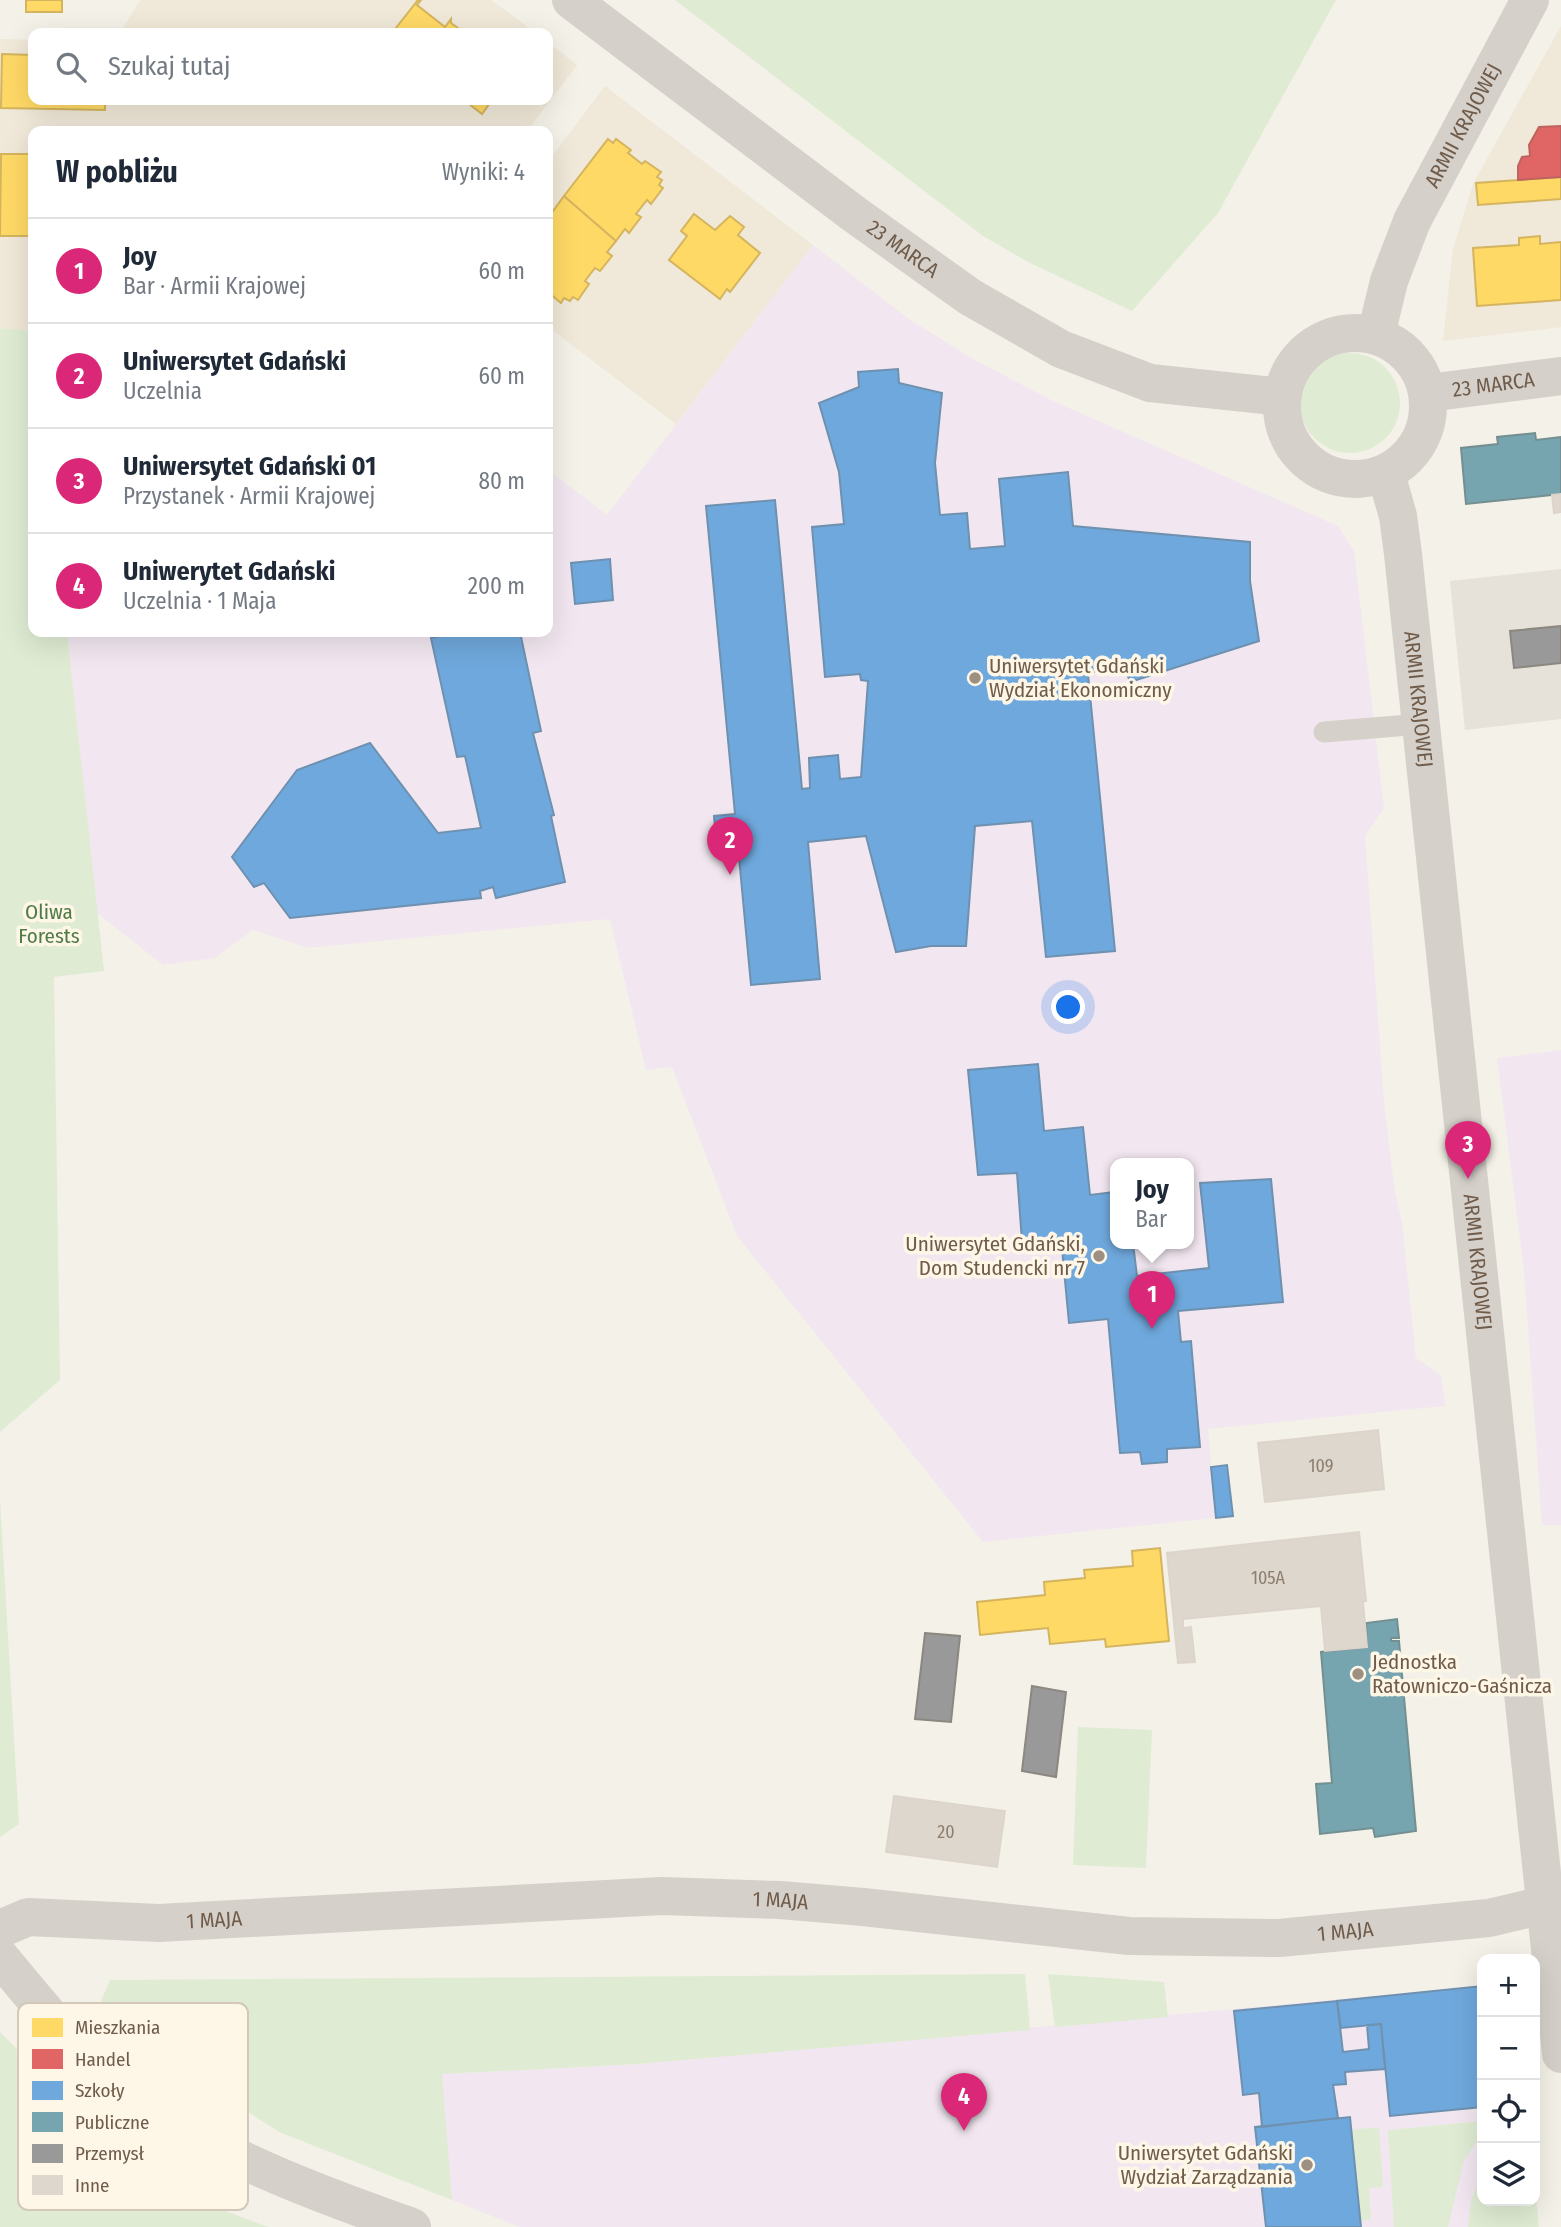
<!DOCTYPE html>
<html lang="pl">
<meta charset="utf-8">
<style>
:root{--surface:#fff;--page:#f6f6f7;--text:#1f2937;--muted:#747a83;--line:#e0e1e3;--accent:#db2777}
body{margin:0;font-family:"Fira Sans Condensed",sans-serif;background:var(--page);color:var(--text)}
.controls{position:absolute;right:21px;bottom:21px;display:grid;overflow:hidden;border-radius:14px;box-shadow:0 7px 28px #0002}
.controls button{width:63px;height:63px;display:grid;place-items:center;padding:0;border:0;border-bottom:2px solid var(--line);background:var(--surface);color:var(--text);font:35px sans-serif}
.you{position:absolute;left:1069px;top:1008px;width:24px;height:24px;margin:-18px;border:5px solid #fff;border-radius:50%;background:#1a73e8;box-shadow:0 0 0 10px #1a73e833}
.badge{display:grid;place-items:center;width:46px;height:46px;border-radius:50%;background:var(--accent);color:#fff;font-size:23px;font-weight:700}
.pin{position:absolute;translate:-50% -58px;filter:drop-shadow(0 2px 4px #0008)}
.pin::after{content:'';position:absolute;top:37px;width:24px;height:21px;background:inherit;clip-path:polygon(0 0,100% 0,50% 100%)}
.popup{position:absolute;left:1110px;top:1158px;width:84px;height:91px;box-sizing:border-box;display:grid;place-content:center;border-radius:14px;background:var(--surface);filter:drop-shadow(0 2px 5px #0005);font-size:23px;white-space:nowrap;color:var(--muted)}
.popup b{font-size:26px;color:var(--text)}
.popup::after{content:'';position:absolute;left:50%;top:100%;margin-left:-14px;border:14px solid transparent;border-top-color:var(--surface)}
.list{margin:0;padding:0;list-style:none}
h2{display:flex;justify-content:space-between;align-items:center;height:91px;margin:0;padding:0 28px;font-size:30px}
h2 small{font-size:23px;font-weight:400;color:var(--muted)}
.list li{display:grid;grid-template-columns:46px 1fr auto;gap:21px;align-items:center;box-sizing:border-box;height:105px;padding:0 28px;border-top:2px solid var(--line)}
.list b{display:block;font-size:26px;white-space:nowrap}
.list p{margin:0;font-size:23px;white-space:nowrap;color:var(--muted)}
.list em{font-size:23px;font-style:normal;color:var(--muted)}
.icon{flex:none;width:38px;height:38px;fill:none;stroke:currentColor;stroke-width:2;stroke-linecap:round;stroke-linejoin:round}
.map{position:relative;flex:none;width:1561px;height:2227px;overflow:hidden}
.search{position:absolute;background:var(--surface);box-shadow:0 7px 28px #0002;left:28px;top:28px;width:525px;height:77px;display:flex;align-items:center;gap:18px;box-sizing:border-box;padding:0 24px;border-radius:14px;color:var(--muted);font-size:26px}
.panel{position:absolute;background:var(--surface);box-shadow:0 7px 28px #0002;left:28px;top:126px;width:525px;height:511px;border-radius:14px}
.map>svg:first-child{display:block}
</style>
<div class="map">
<svg width="1561" height="2227" viewBox="0 0 1561 2227">
<rect width="100%" height="100%" fill="#f4f1e8"/>
<path fill="#f0e8d8" d="M140,0h351l45,33h-416z
M1561,26v301l-118,14 10,-92 20,-65z
M0,39l33,1v60h515v-58l29,23 -50,66h-494v200l-33,-3z
M605,86l208,159 -137,179 -128,-97v-165z"/>
<path fill="#e6e1d9" d="M1561,569v150l-96,11 -15,-149z"/>
<path fill="#f2e7f0" fill-rule="evenodd" d="M813,245l96,74 64,40 82,43 283,124 16,25 30,257 -19,28 19,267 11,90 7,30 14,135 25,17 4,31 -237,23 8,89 -233,24 -246,-306 -65,-169 -26,3 -36,-151 -302,29 -55,-18 -38,28 -52,7 -66,-52 -30,-281h481v-162l59,45zM1115,1163h74v80h-74z
M1561,1050v475h-19l-18,-254 -27,-213z
M1482,1986v215h53v-12l4,38h-1020l-67,-27 -11,-126 197,-10z"/>
<path fill="#dfecd3" d="M675,0h661l-118,213 -86,98 -104,-49 -45,-26z
M0,328l33,3v85l-3,1 3,215h34l37,339 -50,6 6,403 -60,52z
M1300 403a50 50 0 1 1 100 0a50 50 0 1 1-100 0Z
M0,1499l19,325 -19,13z
M1078,1727l74,3 -6,138 -73,-3z
M1025,1974l5,56 -392,34 -196,10 10,126 -173,-68 -183,-119 14,-33z
M1048,1974l116,8 4,35 -113,10z
M0,2032l74,75 96,83 98,37h-268z
M1482,2121v12l-18,27 -16,67h-54l-6,-97z
M1379,2127l4,60 -14,1 2,31 -10,2 -10,-91z
M1482,2171v30h53v-12l4,38h-71l3,-26z"/>
<path fill="#ffd966" stroke="#d4b45e" stroke-width="2" d="M26,0h36v12h-36z
M418,0h3l-4,5 28,22 6,-8v4l14,10h-73z
M2,54l31,1v45h72v10l-104,-2z
M464,100h28l-10,14z
M608,139l5,4 3,-4 15,11 -3,3 14,11 3,-3 16,11 -4,5 5,3 -3,5 4,3 -12,16 -4,-4 -11,14 5,3 -12,16 -4,-4 -9,12 -52,-45z
M1,154h32v73h-3v9h-30z
M1561,177v22l-83,6 -2,-22z
M564,196l52,45 -9,11 5,4 -12,15 -5,-3 -10,13 4,3 -11,16 -5,-3 -3,4 -6,-3 -3,5 -13,-11v-74z
M694,214l21,16 15,-14 14,11 -6,8 22,18 -30,39 -3,-3 -7,10 -51,-39 18,-24 -6,-5z
M1540,236v8l21,-2v58l-84,6 -4,-58 46,-3v-7z
M1160,1548l9,93 -63,6 -1,-8 -55,5 -2,-16 -68,7 -3,-33 68,-7 -1,-13 41,-4 -1,-8 49,-4 -1,-15z"/>
<path fill="#e06666" stroke="#be635e" stroke-width="2" d="M1561,126v51l-43,3v-14l4,-9 8,-1 -1,-11 10,-18z"/>
<path fill="#6fa8dc" stroke="#6f91b0" stroke-width="2" d="M898,369l1,14 43,10 -7,70 5,52 27,-2 3,36 35,-3 -6,-67 69,-7 5,54 177,16v39l9,60 -129,41 -7,-20 -35,12 27,277 -69,6 -14,-136 -57,5 -9,120h-35l-35,6 -30,-116 -58,6 12,137 -69,6 -13,-138 -21,2 -3,-33 21,-2 -29,-308 69,-6 27,289 8,-1 -1,-30 29,-3 2,24 21,-2 7,-96 -7,-1 -1,-6 -35,3 -13,-150 32,-3 -5,-52 -20,-69 40,-16 -1,-15z
M610,559l3,41 -38,4 -4,-41z
M439,632h81l21,99 -8,2 21,82 -3,1 14,66 -69,16 -3,-11 -13,4 1,7 -191,20 -26,-35 -10,4 -22,-30 65,-87 73,-27 68,90 43,-5 -16,-72 -8,1 -26,-119 9,-2z
M1038,1064l6,67 39,-4 7,68 25,-3v51h18l4,33 72,-8 -9,-85 71,-4 12,123 -105,9 3,31 10,-1 9,106 -33,2v13l-25,2 -2,-12 -20,1 -12,-134 -39,4 -8,-85 -39,4 -5,-69 -39,2 -10,-105z
M1227,1465l6,51 -17,2 -5,-51z
M1482,1986v121l-92,9 -9,-92 -40,4 -4,-27z
M1337,2001l6,51 26,-3 -2,-24 14,-1 4,45 -40,3 1,12 -13,1 5,33 -76,9 -3,-34 -16,2 -9,-84z
M1350,2117l11,110h-95l-11,-100z"/>
<path fill="#76a5af" stroke="#748f91" stroke-width="2" d="M1535,433l1,7 25,-3v57l-95,10 -5,-56 37,-4 -1,-7z
M1397,1619l2,19h-8v3h8l17,190 -41,6 -2,-9 -53,6 -4,-50 16,-1 -11,-131 46,-5 -1,-24z"/>
<path fill="#999" stroke="#8d8781" stroke-width="2" d="M1561,626v37l-47,5 -4,-37z
M925,1633l35,3 -9,86 -36,-3z
M1032,1686l34,6 -10,85 -34,-6z"/>
<path fill="#ddd7ce" stroke="#ddd5cb" stroke-width="2" d="M1561,494v18l-7,1 -2,-18z
M1378,1430l6,59 -119,13 -7,-59z
M1359,1532l7,69h-3l4,46 -42,4 -4,-45 -138,13v9l8,-1 4,35 -17,1 -11,-110z
M894,1796l111,15 -8,56 -111,-15z"/>
<g fill="none" stroke-linecap="round" stroke-linejoin="round">
<path stroke="#d6d0ca" stroke-width="21" d="M1324,732l97,-8"/>
<g stroke="#d6d0ca" stroke-width="38">
<path id="s1" d="M571,0l283,214 116,83 91,52 89,34 132,14"/>
<path id="s2" d="M1428,393l133,-17"/>
<path id="s3" d="M0,1929l28,-12 131,6 503,-27 118,4 83,7 266,29 150,2 210,-20 72,-17"/>
<path d="M0,1957c33,40 65,80 104,115 87,76 200,116 308,155"/>
</g>
<g stroke="#d6d0ca" stroke-width="38">
<circle cx="1355" cy="406" r="73"/>
<path id="s4" d="M1376,335l13,-54 23,-60 118,-221"/>
<path id="s5" d="M1386,474l12,42 5,38 158,1500"/>
</g>
</g>
<g fill="#9e9081" stroke="#fef7e8" stroke-width="2.5">
<circle cx="975" cy="678" r="7"/>
<circle cx="1099" cy="1256" r="7"/>
<circle cx="1358" cy="1674" r="7"/>
<circle cx="1307" cy="2165" r="7"/>
</g>
<g text-anchor="middle" stroke-width="7" stroke-linejoin="round" paint-order="stroke">
<g font-size="18" fill="#8e7e6e">
<text x="1321" y="1472">109</text>
<text x="1268" y="1584">105A</text>
<text x="946" y="1838">20</text>
</g>
<g font-size="21" fill="#705c4a" stroke="#fef7e8">
<text dy="7" stroke="none"><textPath href="#s4" startOffset="228">ARMII KRAJOWEJ</textPath></text>
<text dy="7" stroke="none"><textPath href="#s1" startOffset="415">23 MARCA</textPath></text>
<text dy="7" stroke="none"><textPath href="#s2" startOffset="66">23 MARCA</textPath></text>
<text dy="7" stroke="none"><textPath href="#s5" startOffset="228">ARMII KRAJOWEJ</textPath></text>
<text dy="7" stroke="none"><textPath href="#s5" startOffset="794">ARMII KRAJOWEJ</textPath></text>
<text dy="7" stroke="none"><textPath href="#s3" startOffset="784">1 MAJA</textPath></text>
<text dy="7" stroke="none"><textPath href="#s3" startOffset="217">1 MAJA</textPath></text>
<text dy="7" stroke="none"><textPath href="#s3" startOffset="1351">1 MAJA</textPath></text>
</g>
<g font-size="21" fill="#705c4a" stroke="#fef7e8" text-anchor="start">
<text x="989" y="673">Uniwersytet Gdański<tspan x="989" dy="24">Wydział Ekonomiczny</tspan></text>
<text x="1085" y="1251" text-anchor="end">Uniwersytet Gdański,<tspan x="1085" dy="24">Dom Studencki nr 7</tspan></text>
<text x="1372" y="1669">Jednostka<tspan x="1372" dy="24">Ratowniczo-Gaśnicza</tspan></text>
<text x="1293" y="2160" text-anchor="end">Uniwersytet Gdański<tspan x="1293" dy="24">Wydział Zarządzania</tspan></text>
</g>
<g font-size="21" fill="#507b46" stroke="#fef7e8">
<text x="49" y="919">Oliwa<tspan x="49" dy="24">Forests</tspan></text>
</g>
</g>
<rect x="18" y="2003" width="230" height="207" rx="10" fill="#fef7e8" stroke="#d3c8b9" stroke-width="2"/>
<rect x="32" y="2018" width="31" height="19" fill="#ffd966"/>
<rect x="32" y="2049" width="31" height="20" fill="#e06666"/>
<rect x="32" y="2081" width="31" height="19" fill="#6fa8dc"/>
<rect x="32" y="2112" width="31" height="20" fill="#76a5af"/>
<rect x="32" y="2144" width="31" height="19" fill="#999"/>
<rect x="32" y="2175" width="31" height="20" fill="#ddd7ce"/>
<g font-size="19" fill="#705c4a">
<text x="75" y="2034">Mieszkania</text>
<text x="75" y="2066">Handel</text>
<text x="75" y="2097">Szkoły</text>
<text x="75" y="2129">Publiczne</text>
<text x="75" y="2160">Przemysł</text>
<text x="75" y="2192">Inne</text>
</g>
</svg>
<div class="controls">
<button>+</button>
<button>−</button>
<button><svg class="icon" aria-label="locate" viewBox="0 0 24 24"><circle cx="12" cy="12" r="6"/><path d="M12 2v4M12 18v4M2 12h4M18 12h4"/></svg></button>
<button><svg class="icon" aria-label="layers" viewBox="0 0 24 24"><path d="M12 4l9 5-9 5-9-5zM3 14l9 5 9-5"/></svg></button>
</div>
<div class="you"></div>
<div class="pin badge" style="left:1152px;top:1329px">1</div>
<div class="popup"><b>Joy</b>Bar</div>
<div class="pin badge" style="left:730px;top:875px">2</div>
<div class="pin badge" style="left:1468px;top:1179px">3</div>
<div class="pin badge" style="left:964px;top:2131px">4</div>
<div class="search"><svg class="icon" aria-label="search" viewBox="0 0 24 24"><circle cx="10" cy="10" r="6"/><path d="M15 15l6 6"/></svg>Szukaj tutaj</div>
<section class="panel">
<h2>W pobliżu<small>Wyniki: 4</small></h2>
<ul class="list">
<li><span class="badge">1</span><div><b>Joy</b><p>Bar · Armii Krajowej</p></div><em>60 m</em></li>
<li><span class="badge">2</span><div><b>Uniwersytet Gdański</b><p>Uczelnia</p></div><em>60 m</em></li>
<li><span class="badge">3</span><div><b>Uniwersytet Gdański 01</b><p>Przystanek · Armii Krajowej</p></div><em>80 m</em></li>
<li><span class="badge">4</span><div><b>Uniwerytet Gdański</b><p>Uczelnia · 1 Maja</p></div><em>200 m</em></li>
</ul>
</section>
</div>
